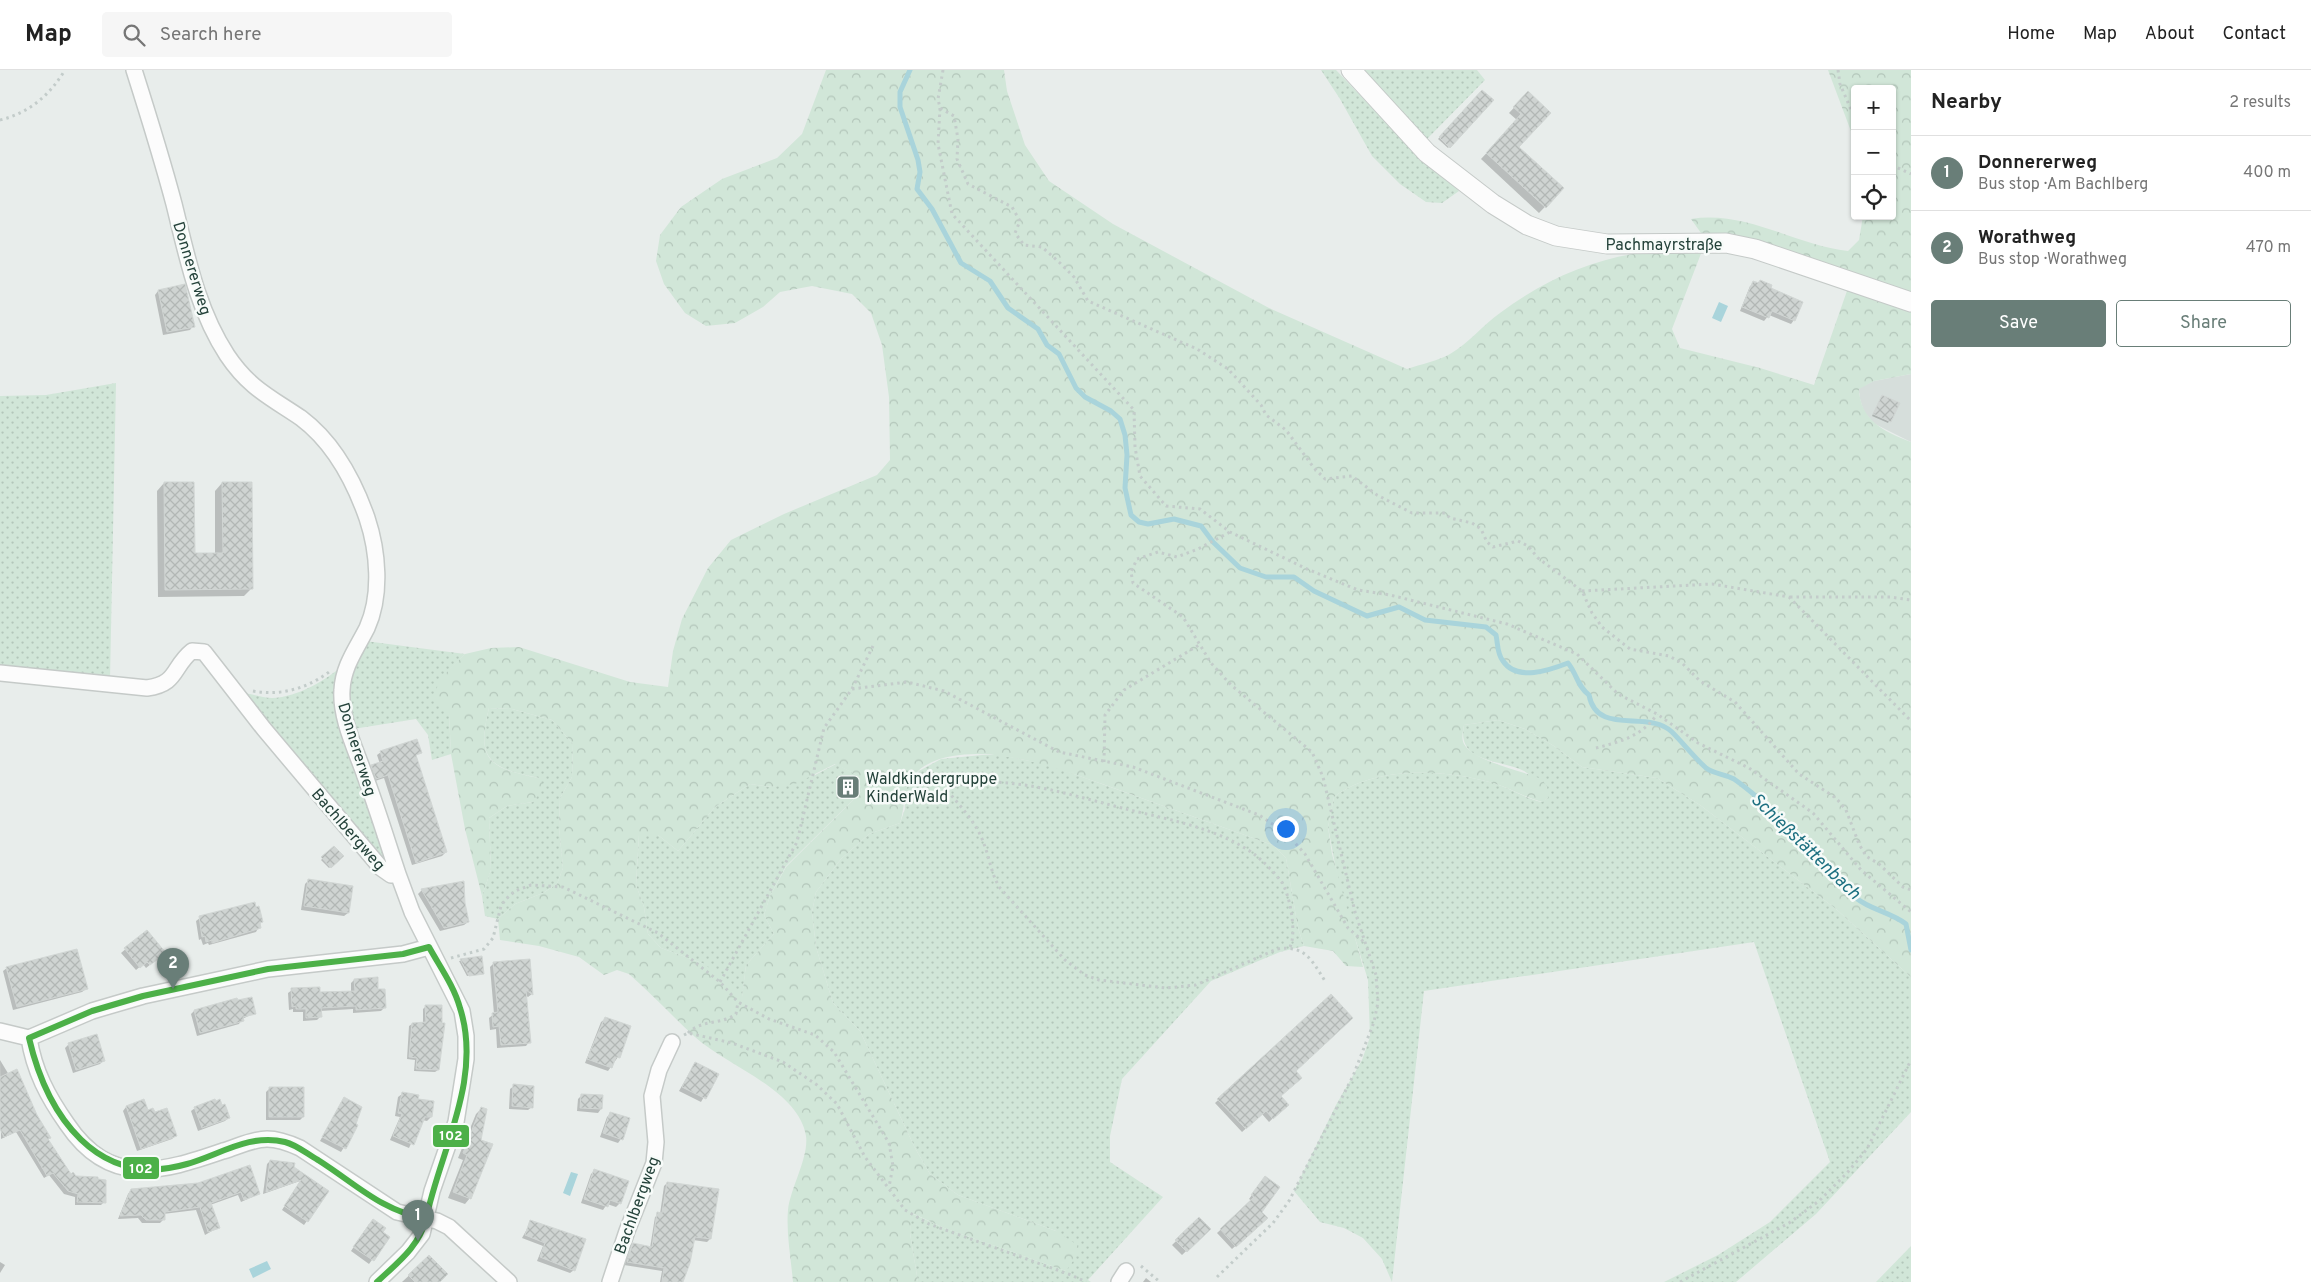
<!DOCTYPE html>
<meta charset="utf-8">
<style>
:root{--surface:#fff;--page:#f6f6f6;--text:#222;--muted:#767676;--line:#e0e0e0;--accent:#697e78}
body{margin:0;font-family:Overpass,sans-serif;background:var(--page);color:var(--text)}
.controls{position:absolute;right:15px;top:15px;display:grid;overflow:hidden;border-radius:5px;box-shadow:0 1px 4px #0004}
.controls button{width:45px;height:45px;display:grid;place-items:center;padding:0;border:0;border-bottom:1px solid var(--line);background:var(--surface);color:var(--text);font:25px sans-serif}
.you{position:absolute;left:1285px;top:758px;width:18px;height:18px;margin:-12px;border:4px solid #fff;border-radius:50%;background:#1a73e8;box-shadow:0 0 0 8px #1a73e833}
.badge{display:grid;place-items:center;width:32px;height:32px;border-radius:50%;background:var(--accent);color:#fff;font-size:16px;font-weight:700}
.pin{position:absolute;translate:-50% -41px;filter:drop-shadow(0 1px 2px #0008)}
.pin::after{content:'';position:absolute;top:26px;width:18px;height:15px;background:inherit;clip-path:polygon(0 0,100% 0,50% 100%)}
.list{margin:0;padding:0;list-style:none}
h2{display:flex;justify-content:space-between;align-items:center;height:65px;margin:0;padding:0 20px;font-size:21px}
h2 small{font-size:16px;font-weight:400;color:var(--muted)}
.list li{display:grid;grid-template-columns:32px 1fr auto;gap:15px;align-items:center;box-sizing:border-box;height:75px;padding:0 20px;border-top:1px solid var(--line)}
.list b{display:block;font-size:19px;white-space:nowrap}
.list p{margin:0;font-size:16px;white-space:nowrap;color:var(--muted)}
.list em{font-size:16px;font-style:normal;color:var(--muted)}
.actions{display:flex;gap:10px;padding:15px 20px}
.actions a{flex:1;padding:11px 0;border:1px solid var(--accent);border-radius:5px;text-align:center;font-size:18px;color:var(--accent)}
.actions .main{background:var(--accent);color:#fff}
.icon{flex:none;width:28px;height:28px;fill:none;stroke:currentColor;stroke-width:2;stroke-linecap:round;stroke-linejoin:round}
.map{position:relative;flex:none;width:1911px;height:1212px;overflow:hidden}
header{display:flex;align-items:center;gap:30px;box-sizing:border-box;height:70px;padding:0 25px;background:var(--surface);border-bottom:1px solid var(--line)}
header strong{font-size:24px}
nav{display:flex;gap:28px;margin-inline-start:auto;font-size:18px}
.search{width:350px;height:45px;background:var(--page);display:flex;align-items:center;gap:12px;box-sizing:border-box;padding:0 18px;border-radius:5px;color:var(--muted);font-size:19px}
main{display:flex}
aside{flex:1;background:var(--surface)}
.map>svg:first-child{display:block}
</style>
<header>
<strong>Map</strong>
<div class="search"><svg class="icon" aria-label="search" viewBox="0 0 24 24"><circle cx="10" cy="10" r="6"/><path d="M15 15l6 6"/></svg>Search here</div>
<nav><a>Home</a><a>Map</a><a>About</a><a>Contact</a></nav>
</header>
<main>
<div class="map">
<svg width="1911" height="1212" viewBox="0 0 1911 1212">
<defs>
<pattern id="grass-dots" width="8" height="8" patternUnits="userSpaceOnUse" patternTransform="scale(1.25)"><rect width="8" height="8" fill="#d1e6d8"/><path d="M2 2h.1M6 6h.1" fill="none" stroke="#b3c6ba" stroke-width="1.8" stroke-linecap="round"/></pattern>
<pattern id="forest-crowns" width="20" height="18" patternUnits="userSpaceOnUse" patternTransform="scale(1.25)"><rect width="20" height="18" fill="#d1e6d8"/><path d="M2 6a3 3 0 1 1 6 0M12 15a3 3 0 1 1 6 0" fill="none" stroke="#b3c6ba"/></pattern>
<pattern id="building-cross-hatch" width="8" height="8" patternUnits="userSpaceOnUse" patternTransform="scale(1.25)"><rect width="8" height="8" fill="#cfd4d2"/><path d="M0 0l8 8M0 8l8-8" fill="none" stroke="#b2b7b5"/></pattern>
</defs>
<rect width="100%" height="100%" fill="#e8edeb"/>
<path fill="#d6dedb" d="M1911,304v68l-36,-18 -11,-12 -4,-13 -1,-11 15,-7z"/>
<path fill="url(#grass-dots)" d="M1321,0h15l77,81 46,40 -17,12 -16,-1 -26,-18 -28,-28 -32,-57z
M1362,0h115l8,10 -60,61z
M116,313l-6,297 -110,-12v-272l46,-1z
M365,571l100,13 -27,28 11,32 2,40 -19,6 -4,-25 -12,-16 -63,10 -8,-38z
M346,593l-7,15 50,191 -148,-176c10,0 21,5 31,5 27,-1 54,-18 74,-35z
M489,638l23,1 40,11 21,24 -1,33 -12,21 -1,29 4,41 -6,16 -14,9 -28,11 -17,15 -13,-3 -3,-20 9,-26 -2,-52 18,-12 26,-4 6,-24c-50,-10 -63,-18 -50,-70z
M1498,650l27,9 29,17 28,21 75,11 43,27 136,104 75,68v135l-95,102 -80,68h-72l54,-27 52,-33 60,-60 -76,-220 -330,49 -32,291 -10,-23 -19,-21 -19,-10 -24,-6 -26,-31 42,-86 26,-45 8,-23 -2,-57 -29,-94 -11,-59 6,-30c41,-32 114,-28 162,-13 15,5 29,14 45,18l7,-4c-7,-8 -15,-22 -24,-27 -23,-12 -68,-7 -60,-46z
M982,685h18l46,9 227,81 13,13 12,70 6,18 -24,6 -69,29 -89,98 -12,57v26l53,35 -75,83 3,2h-173l-8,-49 1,-20 33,15 122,43 -10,-40 -98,-36 -28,-21 -15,-26 -55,-117 -27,-28 -17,-56 -4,-35 4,-20 25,-33 28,-25 31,-11 5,-14 -1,-18 15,-20 22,-12z
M836,694l21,11 5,16 -76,75 -16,30 -6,19 10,19 -28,31 -4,33 -40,-35 -41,-15 -13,-14 -4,-27 -8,-22 3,-50h19l20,16 37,-44 35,-23 22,3 43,-12z
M1911,1176v36h-35z"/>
<path fill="url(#forest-crowns)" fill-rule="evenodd" d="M826,0h178l3,21 18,54 24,36 64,43 156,84 138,61c14,-5 31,-8 43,-15 18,-10 33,-29 50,-41 60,-45 128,-68 202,-62l-30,78 8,19 80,20 54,17 34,-97 63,22v64l-37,7 -15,8c1,31 25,43 52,53v535l-75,-68 -136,-104 -43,-27 -75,-11 -28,-21 -29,-17 -27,-9 -34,5c-1,7 -3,13 0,19 9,17 59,27 77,35l6,7 1,12 -6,4c-16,-4 -30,-13 -46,-18 -48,-15 -121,-19 -162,13l-6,30 4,27 31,113 -17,-1 -13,-15 -29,-5 -6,-18 -12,-70 -13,-13c-51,-18 -101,-36 -151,-54 -40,-14 -78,-29 -120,-35 -24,-4 -65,-3 -84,15 -18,17 -11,31 -18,52l-31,11 -28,25 -25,33 -4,20 4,35 17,56 27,28 55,117 15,26 28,21 98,36 26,17 -16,23 -122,-43 -32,-15 -2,20 8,49h-125c-2,-23 -7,-49 -5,-72 2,-21 21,-53 18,-74 -7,-46 -79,-70 -111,-99 -22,-20 -43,-43 -66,-63l-12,-4 -13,5 -25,-18 -40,-11 -39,-6 -2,-21 17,-15 28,-11 14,-9 6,-16 -4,-41 1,-29 12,-21 1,-33 -21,-24 -40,-11 -23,-1c-13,53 0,60 50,70l5,9 -11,15 -26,4 -18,12 2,52 -9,26 -17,-67 -14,-75 -2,-40 -14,-12 3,-21 27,-27 26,-6 28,-1 111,35 38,5 5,-36 9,-32 26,-51 23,-28 53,-26 93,-39 13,-15 -1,-63 -7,-52 -11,-32 -19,-19 -40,-8 -32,6 -17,15 -28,16 -29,3 -21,-13 -21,-29 -8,-23 4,-26 21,-28 41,-28 55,-21 25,-24zM835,694l22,11 5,16 -76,76 -16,29 -6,19 10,19 -28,31 -4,32 -12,-16 -28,-18 -41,-15 -13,-14 -4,-27 -8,-22 3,-50h19l20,16 37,-44 35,-23 22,3 23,-3z
M1828,0h83v223l-170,-57 -40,-3 -10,-14c54,-9 105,26 157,32l11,-11 4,-24h29v-127h-37v53z"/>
<path fill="#a9d4db" d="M1719,232l9,4 -7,16 -9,-4z
M571,1102l7,2 -8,22 -7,-3z
M267,1191l4,8 -18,9 -4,-9z"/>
<path fill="#0003" d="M1482,21l10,9 -44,48 -10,-9z
M1528,23l-10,54 45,41 -24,25 -58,-54 36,-39 -8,-7z
M1760,211l34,39 -3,4 -22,-9 -5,6 -24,-10 10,-25z
M184,216l9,40 -3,4 -27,5 -8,-40 3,-4z
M1882,326l16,7 -10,20 -16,-7z
M164,413l30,72h21v-64l7,-8 30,105 -8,8 -86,1 -1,-106z
M381,682h39l-5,4 31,96 -4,4 -30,9 -28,-87 -12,4 -3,-12 11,-6 -3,-9z
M334,777l8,9 -13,12 -8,-8z
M309,810l39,33 -4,3 -43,-6 4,-26z
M462,813l1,20 5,19 -4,3 -24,6 -22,-37 4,-4z
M200,848l61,4 -5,10 -47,13 -1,-2 -5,2 -2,-6 -2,1 -3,-19z
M147,861l14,25 -15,12 -3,-4 -7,6 -15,-17z
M481,888l2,16 -16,2 -8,-15z
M529,890l3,34 -4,3 -3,-2 4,47 -3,4 -29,2 -1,-19 -6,1 -1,-12 5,-4 -4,-47 4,-4z
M7,898l79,21 -4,3 -69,18 -10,-39z
M354,910l23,11 8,16 -4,4 -28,2v-4l-33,2v6l-3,3 -14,1v-9h-10v-3l-4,1 -1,-17 4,-3 27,3 32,-1v-9z
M1331,926l-51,100 4,12 -15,14 -7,-8 -20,18 -27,-29z
M237,932l18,11 -13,6 -3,5 -42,12 -6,-22 3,-3z
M426,936l12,64 -3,2 -21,-1 1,-11 -8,-1 2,-33 3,-2 11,-1v-14z
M605,949l13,38 -10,14 -23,-8 16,-41z
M69,974l35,16 -4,4 -27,9 -8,-25z
M0,990l70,116 34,26 -3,3h-26v-8l-11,-3 -15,-19 -5,3 -28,-46 -15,7z
M695,993l22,11 -16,28 -22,-11z
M514,1016l18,21 -4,3 -19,-1 1,-20z
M269,1019l34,28 -3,3h-34v-28z
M402,1024l15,6 14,17 -4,4 -5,-1 -13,28 -19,-8 10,-23 -5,-1 3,-19z
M582,1025l19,14 -3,4 -21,-2 1,-12z
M344,1028l13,28 -16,26 -21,-11z
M126,1037l21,5 28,24 -3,3 -35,12 -14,-40z
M195,1038l34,9 -4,4 -27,10 -7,-20z
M481,1039l-11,89 -5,6 -17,-6 15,-38 -5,-2 18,-44z
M611,1043l10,26 -3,4 -18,-6 7,-20z
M270,1091l23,7 35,23 -24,34 -22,-15 18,-29 -37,13 4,-30z
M594,1101l26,32 -4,4 -9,-3 -4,6 -22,-7 10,-29z
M1262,1111l-2,31 6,6 -34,31 -15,-16 35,-32 -3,-2z
M667,1113l43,56 -3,3 -14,-2 -12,42h-21l2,-11 -38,-6 9,-20 17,3 5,-31 5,-3 4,-28z
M198,1115l61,9 -18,8 -3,-7 -28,10 9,22 -14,8 -9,-25 -33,4 1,5 -4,4h-18l-4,-5 -20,1 10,-25 3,-4z
M1199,1149l10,10 -27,26 -10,-10z
M531,1152l43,48 -4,3 -33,-12 6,-15 -21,-8z
M369,1154l19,14 -19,26 -18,-13z
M429,1187l9,25h-36z
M0,1192l5,3 -5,8z
M1146,1208l5,4h-8z"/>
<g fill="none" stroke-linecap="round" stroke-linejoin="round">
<path stroke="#a9d4db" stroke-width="5" d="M910,0l-10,22v15l18,53 2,12 -3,17 15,20 29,54 29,18 18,27 30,21 9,16 12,9 17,34 9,9 26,14 9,8 5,16 2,20 -2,33 6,27 8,7 9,2 26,-5 27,7 12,16 27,26 26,9h28l20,14 53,25 32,-9 26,13 61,7 10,8c2,9 1,19 7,26 14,21 47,9 65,2 9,11 9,23 21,32 8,42 59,14 83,37 11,11 22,25 34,36 8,6 19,6 28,11 20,14 39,32 58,49 11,10 22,22 32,33 11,12 18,26 32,37 15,12 34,14 50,26l5,26"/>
</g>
<path fill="url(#building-cross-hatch)" stroke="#d1d6d4" d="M1482,20l12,10 -44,48 -11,-11z
M1528,21l23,22 -32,34 45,41 -18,20 -60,-55 35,-39 -8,-7z
M1760,210l12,5 -1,3 32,14 -8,19 -23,-10 -3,7 -27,-11 11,-26 6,2z
M185,214l10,43 -28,5 -9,-42z
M1882,325l18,8 -9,19 -18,-8z
M164,412h30l1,71h28l-1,-71h30l1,107 -88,1z
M417,669l5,14 -6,2 31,97 -31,11 -28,-88 -12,4 -5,-14 12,-4 -3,-10z
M334,776l10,10 -13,12 -10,-11z
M308,809l45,7 -4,27 -45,-7z
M464,811l1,22 4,19 -25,6 -23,-39z
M255,832l1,5 3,-1 4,16 -3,1 1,5 -49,15v-3l-6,2 -1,-6 -3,1 -3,-21z
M147,860l19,23 -16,12 -3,-3 -7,6 -16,-20z
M77,879l11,40 -71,18 -11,-40z
M482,886l2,18 -15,2 -9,-17z
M530,889l3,36 -7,-5 5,53 -30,2 -2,-19 -6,1 -1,-14 6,-1 -5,-50z
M378,907v12h7l1,19 -30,2v-4l-35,2 1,9 -16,1v-9h-10v-3l-4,1 -1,-19 29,-1v5l35,-1 -1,-12z
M1331,924l22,24 -57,53 6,7 -21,18 8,9 -16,14 -7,-8 -20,18 -29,-30z
M252,927l4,17 -13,3 1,4 -44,12 -6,-23 43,-12 1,2z
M425,935h17v18h3l-6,47 -23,-1 1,-11 -8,-1 3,-34 14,-1z
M605,947l26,9 -11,32 -4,-1 -4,11 -25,-9z
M97,964l8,27 -29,9 -8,-27z
M695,992l24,12 -13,25 -24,-12z
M17,999l20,46 14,23 -3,1 23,35 2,-2 3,4 22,1v2l8,1v23l-29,-1 1,-8 -10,-3 -15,-18 -6,3 -27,-46 -16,7 -4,-8v-52z
M513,1014l21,2 -1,22 -21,-2z
M269,1017h35v30h-35z
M402,1022l17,3 -1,4 16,2 -2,16h-7l-11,28 -21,-9 9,-22 -4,-1z
M581,1024l22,1 -1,14 -22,-1z
M344,1027l18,10 -6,17 2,1 -12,24 -24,-12z
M144,1029l4,11 5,-2 2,4 12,-4 10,28 -36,13 -15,-43z
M215,1029l1,2 4,-2 2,6 3,-1 5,14 -28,10 -8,-21z
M481,1037l6,2 -6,31 12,4 -22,55 -18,-7 14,-37 -4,-2z
M610,1042l20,6 -7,22 -20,-7z
M270,1090l25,3 -1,4 35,24 -21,31 -24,-16 17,-26 -35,12z
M250,1095l10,29 -16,6 -3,-8 -30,11 9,25 -12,4 -8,-25 -35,5v8h-19l-5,-5 -21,1 11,-27 67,-6z
M594,1099l35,12 -8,23 -11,-4 -2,7 -24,-8z
M1265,1106l15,11 -18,25 6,6 -32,29 -16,-18 34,-32 -3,-2z
M667,1112l52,7 -8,50 -16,-2 -5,26 -7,19h-21l2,-14 -37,-6 6,-19 19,4 5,-35 5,1z
M1199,1147l12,12 -24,23 -12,-12z
M373,1149l13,9 -3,4 7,5 -16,24 -21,-14z
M530,1150l56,19 -11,32 -35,-14 5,-14 -20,-8z
M429,1185l19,19 -8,8h-25l-7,-7z"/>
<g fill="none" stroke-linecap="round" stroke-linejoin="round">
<g stroke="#c5cac8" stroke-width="18">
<path id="minor" d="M134,0c14,44 28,89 40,134 13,52 23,105 53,151 22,33 43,42 74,63 32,24 53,63 66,100 11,33 15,77 0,110 -10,20 -24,38 -25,62 -2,28 14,60 23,86 12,32 22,65 33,98
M0,603l147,15c31,-4 25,-21 45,-37l12,1 60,77 117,139 10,7 7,-1 14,38 50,99 4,25v23l-10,63 -24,69 -10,43 -14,18 -31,30
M0,961l29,7 63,-27 51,-15 125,-27 135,-15 26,-7
M29,968c5,33 19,59 38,86 43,64 95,48 156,27 14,-4 29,-12 44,-12 12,0 22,4 33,9l97,64 40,9 12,6 60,55
M610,1212l17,-51 27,-68 2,-21 -4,-46 7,-26 13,-28
M1119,1212l7,-11"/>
</g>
<g stroke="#c5cac8" stroke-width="21">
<path id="tertiary" d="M1351,0l76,83 66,51 34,21 29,11 51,8 119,-1 29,6 156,53"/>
</g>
<path stroke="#c3ccca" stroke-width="3" stroke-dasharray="2.5 4" stroke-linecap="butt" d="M943,0l-5,29 2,9 14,8 4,23 -1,20 11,25 44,23 8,14 -5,12 9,12 18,2 18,16 14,14 14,24 109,48 31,20 33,36 5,10 20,15 28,38 11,11 27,-3 25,19 35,18h33l5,5 22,5 9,6 6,13 6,5 25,-6 10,5 10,12 44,33 10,22 10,14 28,22 39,7 13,7 18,18 35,21 64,72 37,24 10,12 13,34 7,12 13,8 24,23 8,3
M1838,0l2,14 15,35
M940,38l-2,36 14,70 182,196 1,37 5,29 26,30 34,3 30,23 77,37 51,21 32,5 117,29 70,30 41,40 39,20 41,29 51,25 64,45 48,57 50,42
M0,50c29,-7 50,-25 65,-50
M1892,95l19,9
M1582,521l130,-7 77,13 122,124
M1790,527h100l21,3
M852,619l21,-43
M253,621c27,5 53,-2 76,-19
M1596,678c23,-6 47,-12 61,-34
M1104,692l1,-47 19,-25 75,-45
M1290,877c7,-14 0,-53 -9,-66 -7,-9 -18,-20 -27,-27 -38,-27 -89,-35 -132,-46 -43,-11 -87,-25 -131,-26 -15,0 -30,2 -45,7 14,17 31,34 38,55 6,15 7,30 16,44l65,72 20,15 14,5 67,8 30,-3 81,-36c28,-4 34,10 48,32
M451,888l33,-9 9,-11 8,-32 5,-7 9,-8 16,-6 32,2 95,46 62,49 18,20 31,17 46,16 19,17 55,91 4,23 -4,21
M720,912l77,-140 27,-114 28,-39 55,-7 37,9 115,61 74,15 126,48 27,18 19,21 43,74 16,14
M688,963c14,-14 34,-8 48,-19l2,-12
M684,965l4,-2 44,10 51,19 34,23 20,19 28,53 40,53 24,14 142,51 15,7
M1141,1196l19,16
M1217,1207l56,-54 16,-22 64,-125 21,-54 4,-20 -2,-27 -21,-63 -32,-135 -11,-25 -81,-67 -20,-22 -28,-46 -50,-34 -2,-11 6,-13 21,-7 19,5 21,-8 32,-17
M1680,1212l109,-59 30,-22 28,-28 20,-24 44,-89"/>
<use href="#minor" stroke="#fcfcfc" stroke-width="15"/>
<use href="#tertiary" stroke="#fcfcfc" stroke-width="19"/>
<g stroke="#f7fbf9" stroke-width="10">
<path id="bus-1" d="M429,877c11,20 25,39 31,61 23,71 -20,143 -34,211 -46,-9 -70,-35 -108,-59 -11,-6 -21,-15 -33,-18 -35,-9 -66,13 -98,22 -90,26 -140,-49 -158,-126l63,-27 51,-15 125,-27 135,-15z
M377,1212c20,-19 42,-35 49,-63"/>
</g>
<use href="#bus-1" stroke="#4cb048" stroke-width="6"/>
</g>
<defs>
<g id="building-square" transform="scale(1.25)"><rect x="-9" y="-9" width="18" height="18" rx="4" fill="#697e78" stroke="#f7fbf9"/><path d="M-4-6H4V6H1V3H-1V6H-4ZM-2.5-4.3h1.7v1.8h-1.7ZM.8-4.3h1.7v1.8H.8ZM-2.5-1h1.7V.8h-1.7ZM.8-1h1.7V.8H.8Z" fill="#fff"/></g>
</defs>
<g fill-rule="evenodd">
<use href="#building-square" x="848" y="717"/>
</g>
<g text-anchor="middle" stroke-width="5" stroke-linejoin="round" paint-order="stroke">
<g font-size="16" fill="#24423a" stroke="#f7fbf9">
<text x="1664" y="180">Pachmayrstraße</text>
<text transform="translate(193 198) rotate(73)" y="6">Donnererweg</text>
<text transform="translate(358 679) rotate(73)" y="6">Donnererweg</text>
<text transform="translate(349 759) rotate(49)" y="6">Bachlbergweg</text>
<text transform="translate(636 1135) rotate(-70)" y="6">Bachlbergweg</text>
</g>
<g font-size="16" fill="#24423a" stroke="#f7fbf9" text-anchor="start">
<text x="866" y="714">Waldkindergruppe<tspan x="866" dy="18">KinderWald</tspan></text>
</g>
<g font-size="18" font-style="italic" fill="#1c6f80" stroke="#f7fbf9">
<text transform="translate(1806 776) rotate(44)" y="6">Schießstättenbach</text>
</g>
</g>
<g stroke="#f7fbf9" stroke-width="2">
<rect x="432" y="1054" width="38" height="24" rx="5" fill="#4cb048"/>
<rect x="122" y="1086" width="38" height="24" rx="5" fill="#4cb048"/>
</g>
<g font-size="14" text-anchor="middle" font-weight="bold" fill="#fff">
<text x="451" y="1070">102</text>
<text x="141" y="1103">102</text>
</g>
</svg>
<div class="controls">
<button>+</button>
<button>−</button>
<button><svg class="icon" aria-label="locate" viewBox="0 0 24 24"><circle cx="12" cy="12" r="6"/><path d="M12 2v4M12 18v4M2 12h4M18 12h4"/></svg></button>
</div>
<div class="you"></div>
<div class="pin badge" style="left:418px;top:1171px">1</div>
<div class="pin badge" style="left:173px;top:919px">2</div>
</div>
<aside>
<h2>Nearby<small>2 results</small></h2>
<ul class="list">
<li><span class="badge">1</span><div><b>Donnererweg</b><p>Bus stop · Am Bachlberg</p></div><em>400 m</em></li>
<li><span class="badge">2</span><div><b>Worathweg</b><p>Bus stop · Worathweg</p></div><em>470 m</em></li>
</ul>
<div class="actions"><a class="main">Save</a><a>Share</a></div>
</aside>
</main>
